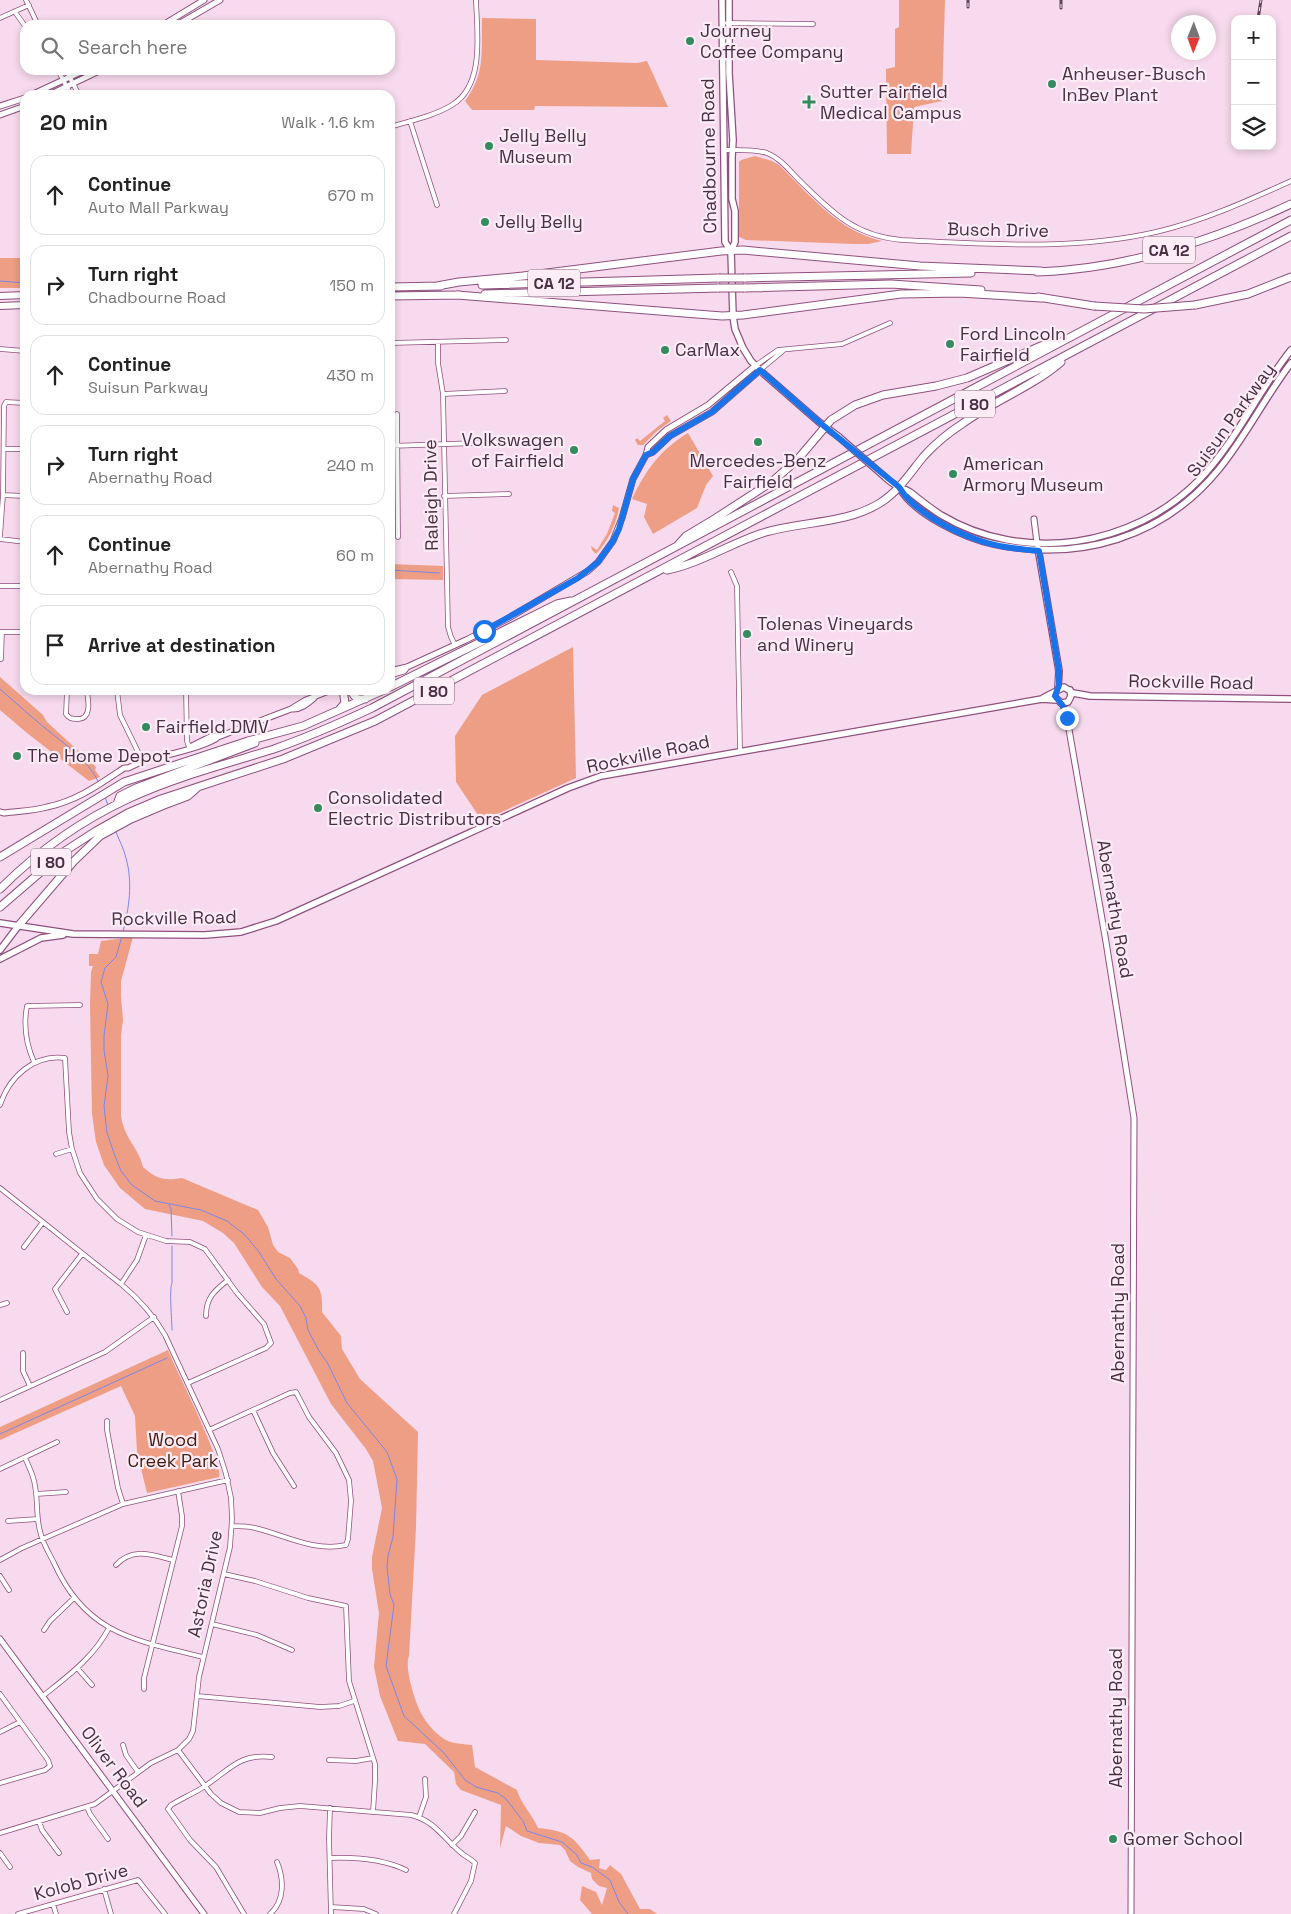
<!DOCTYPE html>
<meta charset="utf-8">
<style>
:root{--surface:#fff;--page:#f6f6f6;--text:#222;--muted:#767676;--line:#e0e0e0}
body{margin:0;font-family:"Space Grotesk",sans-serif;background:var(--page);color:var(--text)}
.controls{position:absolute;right:15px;top:15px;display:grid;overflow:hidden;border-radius:10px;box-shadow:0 2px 8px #0003}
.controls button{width:45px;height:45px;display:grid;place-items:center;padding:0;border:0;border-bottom:1px solid var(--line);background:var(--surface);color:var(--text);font:25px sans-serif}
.compass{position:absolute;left:1171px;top:15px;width:45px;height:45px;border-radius:50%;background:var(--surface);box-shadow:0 2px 8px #0003;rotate:181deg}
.stop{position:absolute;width:15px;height:15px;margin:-11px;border:4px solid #1a73e8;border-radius:50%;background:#fff}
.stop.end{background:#1a73e8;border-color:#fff;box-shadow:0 1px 5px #0008}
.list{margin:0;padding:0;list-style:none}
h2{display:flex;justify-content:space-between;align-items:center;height:65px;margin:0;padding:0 20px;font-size:21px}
h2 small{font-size:16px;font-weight:400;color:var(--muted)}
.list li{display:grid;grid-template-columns:32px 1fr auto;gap:15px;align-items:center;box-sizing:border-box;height:80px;margin:0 10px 10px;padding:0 10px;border:1px solid var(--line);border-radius:15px}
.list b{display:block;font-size:19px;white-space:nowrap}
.list p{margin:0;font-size:16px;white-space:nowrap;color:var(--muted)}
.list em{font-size:16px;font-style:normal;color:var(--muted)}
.icon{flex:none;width:28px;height:28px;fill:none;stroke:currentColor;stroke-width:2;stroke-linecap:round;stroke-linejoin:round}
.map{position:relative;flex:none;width:1291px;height:1914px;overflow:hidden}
.search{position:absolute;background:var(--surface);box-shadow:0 2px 8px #0003;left:20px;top:20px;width:375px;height:55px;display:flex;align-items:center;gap:12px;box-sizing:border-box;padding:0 18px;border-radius:15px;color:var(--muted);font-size:19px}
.panel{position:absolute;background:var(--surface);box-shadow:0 2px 8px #0003;left:20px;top:90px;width:375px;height:605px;border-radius:15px}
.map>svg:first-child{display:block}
</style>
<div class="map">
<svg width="1291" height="1914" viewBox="0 0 1291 1914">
<rect width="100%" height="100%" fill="#f7daed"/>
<path fill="#ee9e85" d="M899,0h46l-3,101 -28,6 -3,47h-24l-1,-85 9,-2v-38l4,-2z
M482,18l54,1v41l101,3 10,-2 21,46 -133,-1 -1,4h-62l-7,-9c21,-28 16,-50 17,-83z
M755,156l17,5 7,4c31,30 59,66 103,76l-14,3h-14l-108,-4 -7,-3v-75l2,-2z
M0,258h25v30h-25z
M667,415l4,6 -14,10 -14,14h-5l-3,-5 2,-2 3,3 25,-20 -2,-3z
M688,433l25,43 -7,9 -9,23 -44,26 -9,-17 3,-13 -15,-5c13,-28 29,-50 56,-66z
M613,505l6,3c-3,17 -11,33 -23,46l-4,-4 -1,-4 6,4 10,-16 8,-21 -3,-2z
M390,564l53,2v14l-53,-1z
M573,647l3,131 -94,43 -26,-39 -1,-46 27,-41z
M0,677l43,38 4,7 49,45 -1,3 5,7 -11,4 -62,-48 -27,-23z
M133,937l-12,44v16l2,23 -2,15v80c2,22 18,33 22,52 14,12 20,14 39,11l76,32 10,17 5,18 5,7 12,6 8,11 1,4c21,12 24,15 23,39l19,24 1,13 18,30 58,53 -2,96 -7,128c-5,11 6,46 12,57 5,10 17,24 27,28 7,3 17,3 24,4l3,22 42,23c4,14 15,24 21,38 30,3 35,8 52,32l10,-1 -1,9 7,2 4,-5 11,9 19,35h10l7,5h-65l-12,-14 2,-14 14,6 6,13 5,-17 -8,-2 -7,-7 -1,-6 -13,-6 -8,-6 -5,-11 -5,-5 -21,-2 -18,-7 -15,-10 -6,22 1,-43 -40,-15 -5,-6 -2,-12 -29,-28 -27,-3 -18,-45 -6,-29 5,-54 -7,-44v-12l10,-49 -9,-47 -7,-12 -35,-45 -51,-98 -18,-19 -28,-44 -11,-10 -20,-12 -58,-12 -25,-21 -16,-23 -8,-23 -4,-28 -2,-108 1,-34 2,-6h-4v-12h9l3,-13z
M168,1350c7,18 57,116 51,127l-72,16 -10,-41 -2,-36 -14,-30 -121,54v-13z"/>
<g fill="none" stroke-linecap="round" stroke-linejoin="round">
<path stroke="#7e86e9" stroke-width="1" d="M0,281l25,2
M390,570l49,3
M0,689c15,13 29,26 45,39 19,16 43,31 54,55
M105,796l3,10
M116,832c3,8 8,17 10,26 7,25 3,50 -3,74
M122,936l-6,21 -11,11 -4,14 7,22 -4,32v14l4,26 -4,30 3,27 8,23 6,15 11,14 23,16 46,9 26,11 18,14 14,17 17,27 24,27 6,12 2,12 11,21 8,11 20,41 40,49 10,27 -4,58 -5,19 -1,11 3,27 4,11 -8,61 18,50 40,37 21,27 11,7 22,6 8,6 17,22 4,10 35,11 15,13 4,8 11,4 18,13 9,22 9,12
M169,1205l2,4 1,27
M172,1330c0,-10 -3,-40 0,-47v-37
M0,1434l167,-76"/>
<g stroke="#8e507d" stroke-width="5.5">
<path id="minor" d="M26,0l12,25
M15,12l10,14
M0,18l29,-13
M727,23l86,1
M58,70l13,25
M66,70l13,25
M410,121l27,84
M390,127c20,-6 44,-11 62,-22 33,-20 25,-72 24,-105
M725,150c14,0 28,-1 42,3 13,5 22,17 32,27 33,32 55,56 103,60 85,4 170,11 254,-8 47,-11 91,-31 135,-51
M438,342v21l5,31 5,233 3,10 4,8
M390,343l116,-3
M0,349l25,2
M755,366l23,-16 64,-6 48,-21
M760,370l24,-20
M443,394l62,-3
M397,414l1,123
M390,446l116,-4
M4,449h21
M3,495l22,1
M444,496l65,-2
M0,536l3,-41 1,-89 2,-4 19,1
M0,539l25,3
M731,572l6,14 3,165
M0,586h25
M0,632h25
M1,659l1,-27
M66,690l21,2c2,11 4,28 -10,27 -6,0 -8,-1 -11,-5l1,-23
M117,690l3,25 23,47
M186,690l1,51 2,6
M34,1062c-8,-18 -11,-35 -7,-56l53,-1
M0,1105c9,-28 34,-51 65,-47l4,74 3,17 8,24 17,26 20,20 21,13 28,9 24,1 15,7 32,44 27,31 7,19 -5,5 -78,35
M56,1154l16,-5
M0,1188l121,96c18,15 32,30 44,51l53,114 8,25 5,24 1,21 -2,28 -31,130 -6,54 -4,8 -11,11 -27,13 -56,41 -95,29
M24,1247l19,-25
M121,1284l16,-24 9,-25
M0,1305l7,-2
M67,1312l-12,-23 27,-35
M206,1316c0,-18 8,-25 22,-36
M23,1353v18l7,15
M0,1400l105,-48 49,-35
M253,1410l20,43 21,33
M107,1421v9l11,58 5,16
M209,1430l81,-37 6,-1 13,25 27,36 13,27 2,21 -3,38 -2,6c-33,7 -61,-10 -91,-17 -8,-2 -16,-2 -23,-2
M25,1458c4,9 9,18 10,28 3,15 1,31 5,45 2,11 9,22 14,32 32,71 80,77 149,94
M0,1469l57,-27
M36,1494l30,-2
M8,1521l30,-2
M0,1560l22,-12 101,-44 105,-24
M116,1565c17,-18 36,-10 57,-5
M224,1574l31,7 53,17 38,8 3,75 26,83v17l-2,31
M0,1576l9,14
M212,1624l45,11 35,15
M44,1630l6,-9 24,-23
M78,1669l14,16
M144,1689v-11l38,-152v-10l-4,-25
M0,1694l48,66 2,6 -5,4 -45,13
M43,1696c26,-21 50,-38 66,-68
M197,1696l123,11 19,-1 15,-5
M0,1732l20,-10
M123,1745l3,10 12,17
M178,1750l33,44 10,9 18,9 21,1 20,-5 20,-2 111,9c22,5 32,22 48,36 5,5 11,7 16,12l-4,18 -17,33
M329,1760l27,1 17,-3
M87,1807l3,7 18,25
M330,1808l-1,30 2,76
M419,1817l7,-20 -1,-18
M39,1821l3,9 17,23
M452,1845l9,-9 14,-24
M0,1853l10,14
M330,1858c25,-1 53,1 76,12
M104,1889l7,25
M53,1904l3,10
M331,1907l33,2 12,5
M18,1914l120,-34 27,34
M244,1914l-28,-47 -26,-27 -22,-31 3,-4c10,-6 21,-11 31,-17 27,-17 36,-35 70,-31
M270,1914c15,-13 14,-35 7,-52"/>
</g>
<g stroke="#8e507d" stroke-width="7">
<path id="tertiary" d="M163,25l41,-25
M177,25l43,-25
M31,95l54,-25
M49,95l52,-25
M0,106l25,-8
M0,115l25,-9
M646,455l7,-3 17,-16 42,-24 48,-42
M1034,519l3,24
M390,671l17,-4 59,-27 41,-21 81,-48 10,-9 15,-21 9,-23 11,-39 13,-24 2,-8 18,-17 42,-25 47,-39
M390,675l14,-4 3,-4
M1060,702l3,3 4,13 39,224 28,176 -3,796
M291,709l15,-9 25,-10
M190,747l22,-11 6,1 73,-28c9,1 16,-5 23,-11
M0,812l4,1c15,-2 29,-2 43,-6 30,-6 53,-23 77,-39h4l24,-11 3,1c13,-3 55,-13 63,-21
M0,1639l204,275"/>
</g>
<g stroke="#8e507d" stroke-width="8">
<path id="secondary" d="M722,0l3,242 6,9
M729,0v73l4,67 -1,17v42l3,12v31l-4,9 2,65 2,13 8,19 8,13 13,13 55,48 20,15
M885,477c4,4 10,8 15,11 4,1 7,2 10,4 10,8 20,16 31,23 82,49 191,33 258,-35 37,-38 59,-89 92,-130
M899,487c15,27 65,51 95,57 85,18 169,-6 225,-75 27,-33 46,-72 72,-106
M1038,548l21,123 -1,18
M1043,698l21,-11 9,6 17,3 201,3
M1056,698l5,5 7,-1 3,-6 -1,-6
M0,923l73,11 132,1 36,-3 35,-11 292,-133 33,-12 441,-77 15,1
M0,950l19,-25
M0,959l41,-21 22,-3"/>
</g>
<g stroke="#8e507d" stroke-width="8">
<path id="trunk" d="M0,296l25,-1
M0,306l25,-1"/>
</g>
<g stroke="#8e507d" stroke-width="9">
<path id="motorway" d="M1037,272c88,-3 175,-31 254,-68
M744,278l227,-5
M482,285l237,-7
M437,286l22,-4 64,-6 198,-25 22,-1 177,16 121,5
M390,287l51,-1
M744,288l147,-4 90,6
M485,294l234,-6
M457,295l265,21 21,-1 158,-21 58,-1 82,5
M390,296l70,-1
M1038,297l56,9
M1195,305l53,-11 43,-17
M677,546l9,-10 30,-18 57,-37 25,-22 33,-39 24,-15 28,-10 53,-9 31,-8 74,-32 18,-4
M667,570c35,-7 65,-28 99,-38 38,-11 80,-8 114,-29 19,-12 30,-30 44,-47 11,-12 24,-23 38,-32 31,-23 70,-37 99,-62
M390,687l167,-83 14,-3
M350,690l7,9h8
M339,710l6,-7 -2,-13
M117,804l3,-8 16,-8 119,-45
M0,857l124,-75 124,-41 55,-15 81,-36
M0,889c37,-37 82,-69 130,-91 46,-21 96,-34 144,-49 34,-12 66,-26 98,-41l919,-488
M0,907l65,-56 31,-20 32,-18 33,-14 122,-40 92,-38 916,-485
M19,925l55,-64 26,-25 31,-17 33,-14 24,-9 9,-8"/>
</g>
<use href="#minor" stroke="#fff" stroke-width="4"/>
<use href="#tertiary" stroke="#fff" stroke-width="5"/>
<use href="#secondary" stroke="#fff" stroke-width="5.5"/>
<use href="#trunk" stroke="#fff" stroke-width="6"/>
<use href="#motorway" stroke="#fff" stroke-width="7"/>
<g stroke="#604458" stroke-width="3">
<path id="rail" d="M968,7v-7
M1061,8v-8
M1258,19l3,-19"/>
</g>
<use href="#rail" stroke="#fbecf6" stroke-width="1" stroke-dasharray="4" stroke-linecap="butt"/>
<g stroke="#8e507d" stroke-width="8" stroke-linecap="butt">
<path id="secondary-bridge" d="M839,437l46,40"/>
</g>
<g stroke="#8e507d" stroke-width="9" stroke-linecap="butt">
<path id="motorway-bridge" d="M719,278h25
M719,288h25
M1094,306l50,3 51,-4"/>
</g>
<use href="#secondary-bridge" stroke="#fff" stroke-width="5.5"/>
<use href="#motorway-bridge" stroke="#fff" stroke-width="7"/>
</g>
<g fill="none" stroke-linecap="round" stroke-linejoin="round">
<path stroke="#1a73e8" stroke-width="6" d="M484,631l94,-53 20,-16 15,-21 6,-12 14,-50 13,-24 7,-3 17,-16 42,-24 48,-42 59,52 80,65c14,24 53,44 79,53 19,7 41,9 61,11l20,120v14l-4,11 8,10 4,12"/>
</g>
<g fill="#348b5f" stroke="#fbecf6" stroke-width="2">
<circle cx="690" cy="41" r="5"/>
<circle cx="1052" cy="84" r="5"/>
<path d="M806.5 94.5h5v5h5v5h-5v5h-5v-5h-5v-5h5z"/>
<circle cx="489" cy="146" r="5"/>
<circle cx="485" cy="222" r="5"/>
<circle cx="950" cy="344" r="5"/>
<circle cx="665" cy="350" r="5"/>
<circle cx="758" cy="442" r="5"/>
<circle cx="574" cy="450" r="5"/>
<circle cx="953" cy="474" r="5"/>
<circle cx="747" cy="634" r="5"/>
<circle cx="146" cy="727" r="5"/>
<circle cx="17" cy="756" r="5"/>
<circle cx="318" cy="808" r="5"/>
<circle cx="1113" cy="1839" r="5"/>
</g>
<g text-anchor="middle" stroke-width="4.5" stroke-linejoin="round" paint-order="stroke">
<g fill="#fbecf6" stroke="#7f6778" stroke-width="1">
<rect x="1143" y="236.5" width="52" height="27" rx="4"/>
<rect x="528" y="269.5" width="52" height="27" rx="4"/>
<rect x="955" y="390.5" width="40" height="27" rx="4"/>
<rect x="414" y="677.5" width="40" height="27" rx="4"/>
<rect x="31" y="848.5" width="40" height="27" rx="4"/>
</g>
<g font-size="16" font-weight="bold" fill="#4a2e42">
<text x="1169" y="256">CA 12</text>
<text x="554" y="289">CA 12</text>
<text x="975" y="410">I 80</text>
<text x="434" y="697">I 80</text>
<text x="51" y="868">I 80</text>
</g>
<g font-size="18" fill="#4a2e42" stroke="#fbecf6" text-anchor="start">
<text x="700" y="37">Journey<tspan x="700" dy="21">Coffee Company</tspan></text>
<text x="1062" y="80">Anheuser-Busch<tspan x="1062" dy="21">InBev Plant</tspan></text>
<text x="820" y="98">Sutter Fairfield<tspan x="820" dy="21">Medical Campus</tspan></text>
<text x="499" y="142">Jelly Belly<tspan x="499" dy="21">Museum</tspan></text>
<text x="495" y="228">Jelly Belly</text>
<text x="960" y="340">Ford Lincoln<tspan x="960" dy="21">Fairfield</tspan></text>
<text x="675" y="356">CarMax</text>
<text x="564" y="446" text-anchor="end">Volkswagen<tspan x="564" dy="21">of Fairfield</tspan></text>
<text x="758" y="467" text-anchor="middle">Mercedes-Benz<tspan x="758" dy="21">Fairfield</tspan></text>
<text x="963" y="470">American<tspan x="963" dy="21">Armory Museum</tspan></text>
<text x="757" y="630">Tolenas Vineyards<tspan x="757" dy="21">and Winery</tspan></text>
<text x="156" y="733">Fairfield DMV</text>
<text x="27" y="762">The Home Depot</text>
<text x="328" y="804">Consolidated<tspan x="328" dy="21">Electric Distributors</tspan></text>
<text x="1123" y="1845">Gomer School</text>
</g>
<g font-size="18" fill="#4a2e42" stroke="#fbecf6">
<text transform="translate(709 156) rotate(-91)" y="6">Chadbourne Road</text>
<text transform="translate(998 230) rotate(1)" y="6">Busch Drive</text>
<text transform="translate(1231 420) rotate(-54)" y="6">Suisun Parkway</text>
<text transform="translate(431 495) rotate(-91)" y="6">Raleigh Drive</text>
<text transform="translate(1191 682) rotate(1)" y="6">Rockville Road</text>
<text transform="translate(648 754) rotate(-12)" y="6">Rockville Road</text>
<text transform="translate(1115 909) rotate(80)" y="6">Abernathy Road</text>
<text transform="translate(174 918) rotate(-1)" y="6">Rockville Road</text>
<text transform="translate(1118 1313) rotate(-90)" y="6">Abernathy Road</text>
<text transform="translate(205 1584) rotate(-78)" y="6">Astoria Drive</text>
<text transform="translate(1116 1718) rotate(-90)" y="6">Abernathy Road</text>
<text transform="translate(114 1767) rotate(53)" y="6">Oliver Road</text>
<text transform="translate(81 1882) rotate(-15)" y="6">Kolob Drive</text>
</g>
<g font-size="18" fill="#451a0c" stroke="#fbecf6">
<text x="173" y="1446">Wood<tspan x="173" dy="21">Creek Park</tspan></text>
</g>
</g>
</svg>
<div class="controls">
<button>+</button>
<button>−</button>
<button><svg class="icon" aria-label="layers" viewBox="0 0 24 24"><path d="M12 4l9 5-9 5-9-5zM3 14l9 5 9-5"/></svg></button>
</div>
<svg class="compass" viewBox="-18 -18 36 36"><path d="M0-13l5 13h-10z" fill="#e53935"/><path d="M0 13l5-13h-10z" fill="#767676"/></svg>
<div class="stop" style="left:484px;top:631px"></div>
<div class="stop end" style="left:1067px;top:718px"></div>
<div class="search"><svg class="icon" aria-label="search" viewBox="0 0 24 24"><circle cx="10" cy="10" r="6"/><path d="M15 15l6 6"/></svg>Search here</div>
<section class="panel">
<h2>20 min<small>Walk · 1.6 km</small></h2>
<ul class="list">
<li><svg class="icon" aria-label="ahead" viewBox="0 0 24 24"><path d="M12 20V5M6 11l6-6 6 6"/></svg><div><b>Continue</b><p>Auto Mall Parkway</p></div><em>670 m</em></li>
<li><svg class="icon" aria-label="right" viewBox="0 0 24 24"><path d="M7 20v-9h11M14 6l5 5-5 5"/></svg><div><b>Turn right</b><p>Chadbourne Road</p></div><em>150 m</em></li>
<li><svg class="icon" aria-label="ahead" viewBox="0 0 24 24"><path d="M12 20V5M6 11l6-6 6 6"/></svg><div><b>Continue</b><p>Suisun Parkway</p></div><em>430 m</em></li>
<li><svg class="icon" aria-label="right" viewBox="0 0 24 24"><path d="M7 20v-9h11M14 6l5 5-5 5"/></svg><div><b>Turn right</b><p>Abernathy Road</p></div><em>240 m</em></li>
<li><svg class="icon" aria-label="ahead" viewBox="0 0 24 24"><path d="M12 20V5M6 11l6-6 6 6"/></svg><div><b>Continue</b><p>Abernathy Road</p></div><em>60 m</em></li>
<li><svg class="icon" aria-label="arrive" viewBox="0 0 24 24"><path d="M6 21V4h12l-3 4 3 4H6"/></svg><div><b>Arrive at destination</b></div></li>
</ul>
</section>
</div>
